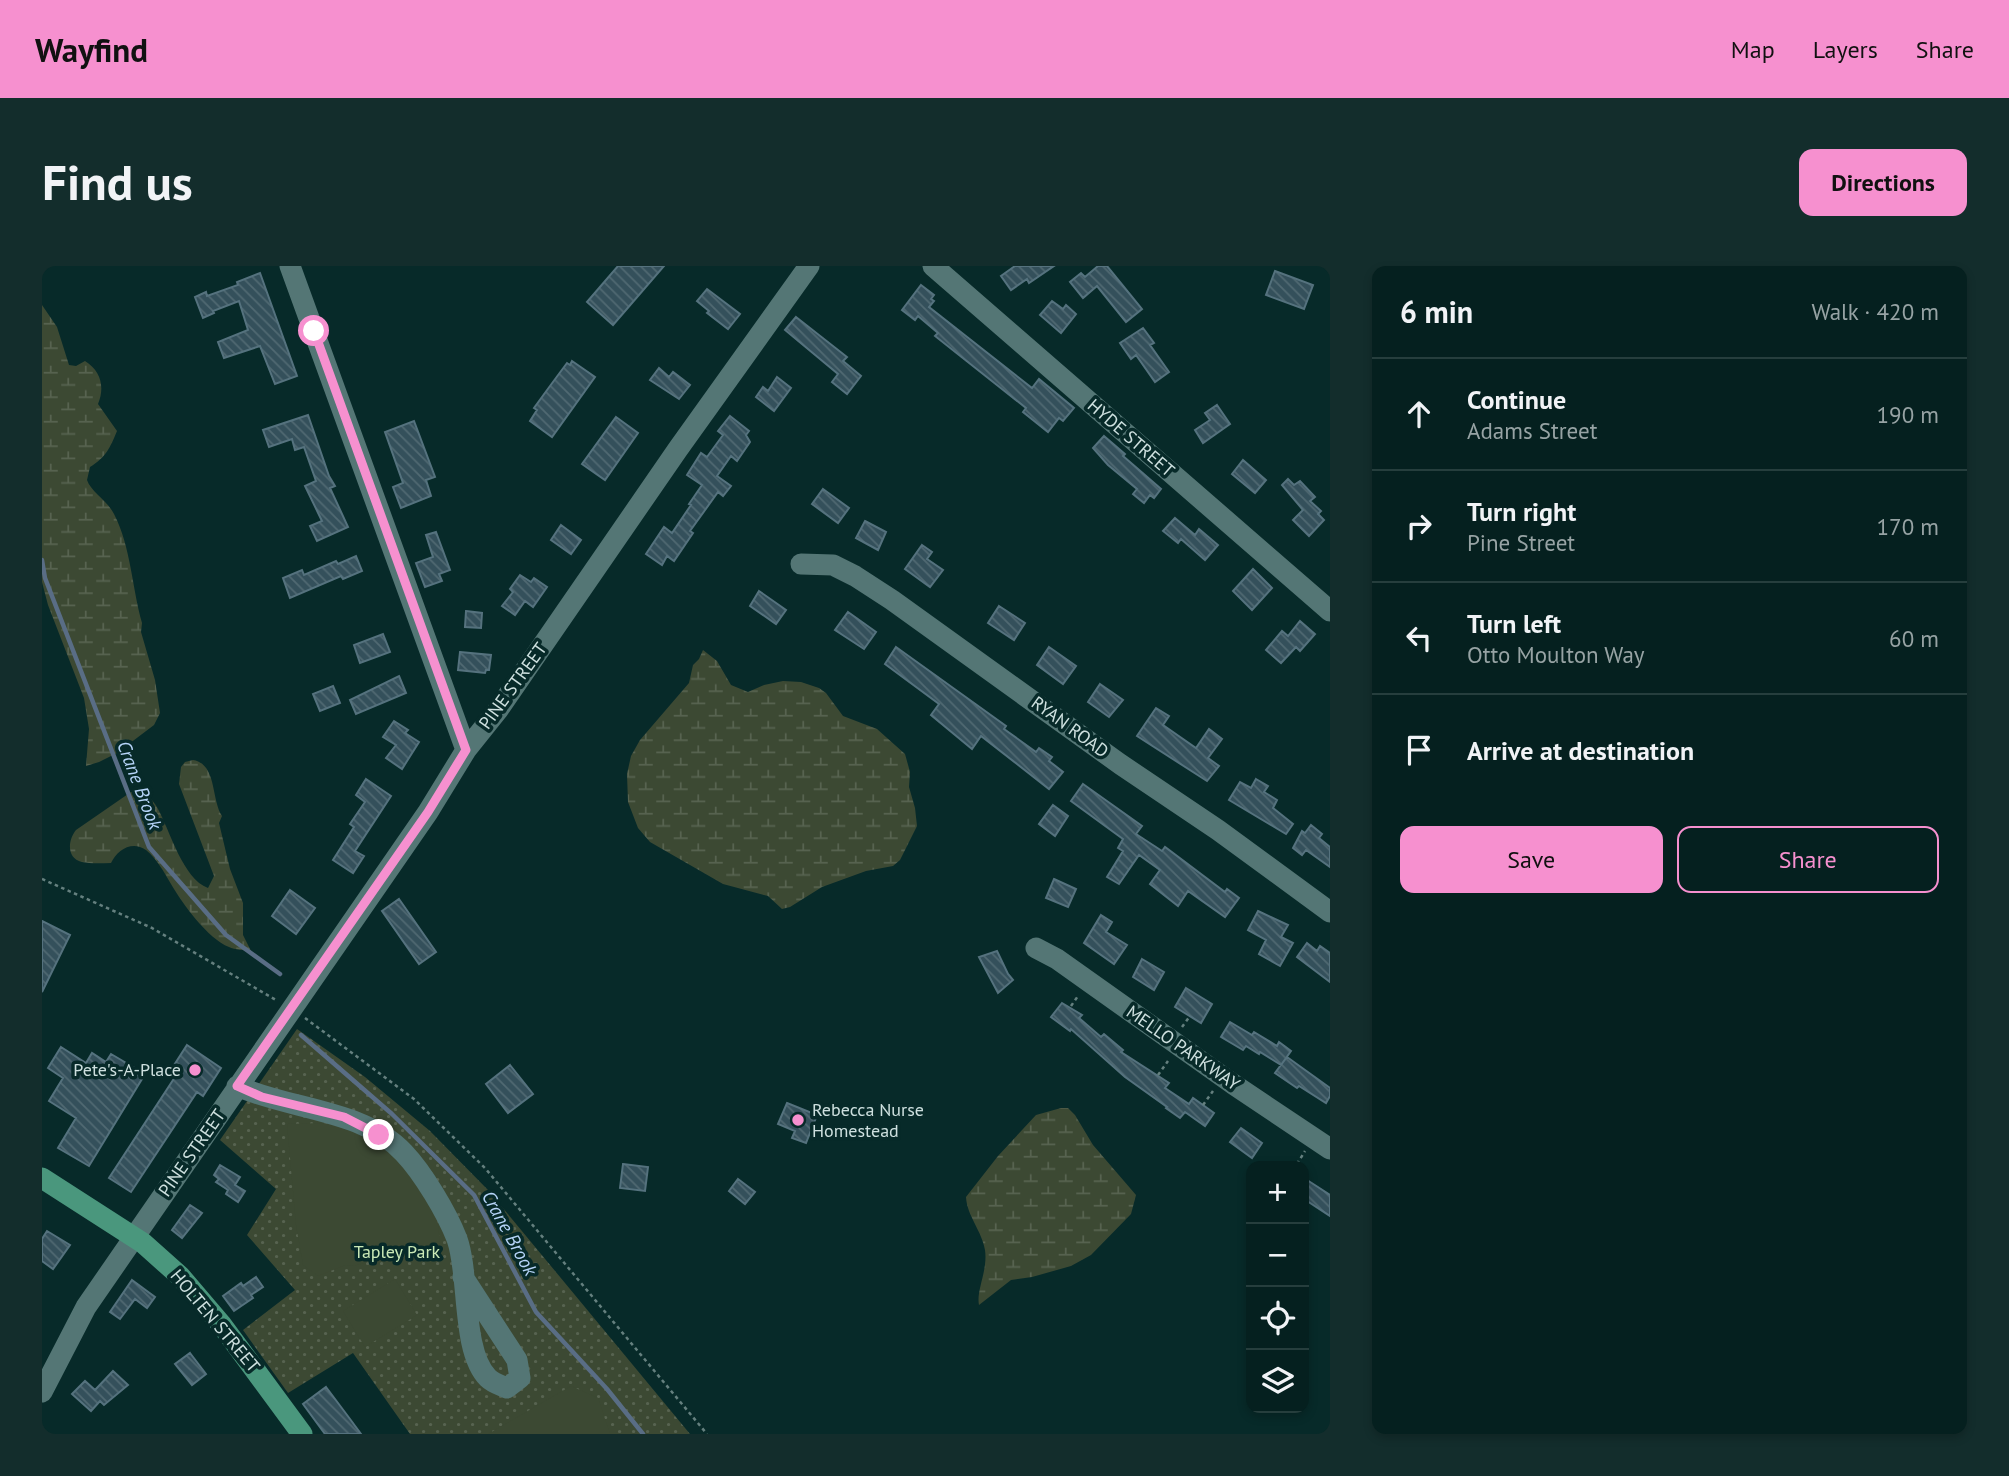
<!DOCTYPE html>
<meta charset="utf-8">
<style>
:root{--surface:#05201f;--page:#132d2c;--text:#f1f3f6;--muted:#97a3a4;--line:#263e3d;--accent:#f690cf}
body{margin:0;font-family:"PT Sans",sans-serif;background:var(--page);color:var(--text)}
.controls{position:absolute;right:21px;bottom:21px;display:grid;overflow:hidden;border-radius:14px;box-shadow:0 4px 10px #0003}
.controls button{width:63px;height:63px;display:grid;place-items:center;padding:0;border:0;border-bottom:2px solid var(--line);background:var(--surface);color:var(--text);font:35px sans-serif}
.stop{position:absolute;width:21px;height:21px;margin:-16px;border:5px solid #f690cf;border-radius:50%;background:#fff}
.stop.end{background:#f690cf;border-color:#fff;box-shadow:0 2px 7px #0008}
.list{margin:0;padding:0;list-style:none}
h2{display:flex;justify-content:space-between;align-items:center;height:91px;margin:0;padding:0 28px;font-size:30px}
h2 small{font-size:23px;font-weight:400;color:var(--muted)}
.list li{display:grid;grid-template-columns:46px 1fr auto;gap:21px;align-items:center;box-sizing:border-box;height:112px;padding:0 28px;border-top:2px solid var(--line)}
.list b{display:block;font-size:26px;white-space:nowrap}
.list p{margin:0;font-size:23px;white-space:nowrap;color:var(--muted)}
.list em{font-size:23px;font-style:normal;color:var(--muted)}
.actions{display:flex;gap:14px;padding:21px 28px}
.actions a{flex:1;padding:16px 0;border:2px solid var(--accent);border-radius:14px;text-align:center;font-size:24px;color:var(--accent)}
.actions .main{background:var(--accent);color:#111}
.icon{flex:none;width:38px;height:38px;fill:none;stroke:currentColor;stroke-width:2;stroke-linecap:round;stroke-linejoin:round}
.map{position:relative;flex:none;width:1288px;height:1168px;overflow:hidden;border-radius:14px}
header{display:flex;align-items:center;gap:42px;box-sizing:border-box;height:98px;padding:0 35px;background:var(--accent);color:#111}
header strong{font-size:33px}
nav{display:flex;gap:38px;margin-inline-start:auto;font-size:24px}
.intro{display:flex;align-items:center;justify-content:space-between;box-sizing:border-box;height:168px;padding:0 42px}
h1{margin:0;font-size:49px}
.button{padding:18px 32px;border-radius:14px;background:var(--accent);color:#111;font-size:24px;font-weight:700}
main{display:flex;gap:42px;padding:0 42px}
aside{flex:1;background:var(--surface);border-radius:14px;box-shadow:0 4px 10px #0003}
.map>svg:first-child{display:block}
</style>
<header>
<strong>Wayfind</strong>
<nav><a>Map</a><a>Layers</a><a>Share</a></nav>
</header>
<div class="intro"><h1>Find us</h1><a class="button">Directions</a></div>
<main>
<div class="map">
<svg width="1288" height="1168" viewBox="0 0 1288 1168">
<defs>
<pattern id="wetland-marsh" width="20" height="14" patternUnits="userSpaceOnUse" patternTransform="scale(1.75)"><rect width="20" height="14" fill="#3c4933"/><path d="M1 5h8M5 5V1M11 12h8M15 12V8" fill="none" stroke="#576350"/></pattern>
<pattern id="park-dots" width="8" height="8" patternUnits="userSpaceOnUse" patternTransform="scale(1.75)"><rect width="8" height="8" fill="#3c4933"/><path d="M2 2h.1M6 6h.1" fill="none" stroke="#576350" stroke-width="1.8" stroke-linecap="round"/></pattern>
<pattern id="building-back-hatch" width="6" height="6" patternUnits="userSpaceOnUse" patternTransform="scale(1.75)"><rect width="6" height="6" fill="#34505b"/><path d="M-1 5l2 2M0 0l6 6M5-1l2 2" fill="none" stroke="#506972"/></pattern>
</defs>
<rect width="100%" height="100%" fill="#072a29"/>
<path fill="url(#wetland-marsh)" d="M0,39l15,22 12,38 7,1 9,-5c16,10 20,26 13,43l19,27c-7,17 -11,26 -27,36l-3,13c4,12 20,20 27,34 17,33 18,74 28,109l-1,9 14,48 5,33 -6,12 -37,28 -18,9 -13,4 3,-37 -5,-31 -36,-93 -6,-23z
M661,384l14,11 14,24 17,7 16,-7 19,-4 18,1 18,6 7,5 17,23 34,13 28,25 5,18 -1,15 6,21 2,18 -17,34 -7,6 -27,5 -44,16 -32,20 -8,2 -14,-13 -45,-12 -73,-42 -12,-14 -10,-26 -1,-28 4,-18 9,-16 49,-57 4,-18 6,-6z
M151,494c24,4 18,39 29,56l-3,7 11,46 13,34v32l8,16c-7,-1 -16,-1 -22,-4 -21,-8 -47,-44 -58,-63 -7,-12 -14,-25 -25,-34 -14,-10 -29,0 -35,13 -9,0 -20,1 -29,-1 -16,-4 -14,-22 -6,-32l55,-38 14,-1c4,6 10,12 13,18 12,22 25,70 50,79l6,-12 -35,-92 2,-17 4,-5z
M1019,842h7l7,7 18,30 43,50 -5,19 -40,41 -20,11 -39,11 -21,3 -32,25c-3,-15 9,-34 6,-55 -3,-19 -18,-34 -19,-53l32,-41 38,-41z"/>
<path fill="url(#park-dots)" d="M255,763l68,48 65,54 58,59 202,244h-280l-57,-81 -65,40 -45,-63 52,-40 -48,-55 29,-46 -56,-49z"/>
<path fill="#3c4933" d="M280,857l42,6 33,22 39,60 4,30 -83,24 -14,1 -25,10 -15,-11 -7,-40 -9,-101z
M353,1013l22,36 -52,32 -22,-36z
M529,1120l27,12 12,36h-122z"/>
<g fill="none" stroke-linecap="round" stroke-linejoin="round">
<path stroke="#596d85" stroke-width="4.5" d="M0,294l3,18 104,269 77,88 54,39
M259,769l91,79 82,81 62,117 71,77 36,45"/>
</g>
<path fill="url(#building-back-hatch)" stroke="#55727e" stroke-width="2" d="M576,0h46l-51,59 -26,-23z
M973,0h39l-25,17 -2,-4 -16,11 -10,-14z
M1056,0h9l35,43 -16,13 -29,-36 -14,12 -13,-16 11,-9 4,4z
M1233,5l38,14 -9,24 -38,-14z
M218,7l37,103 -22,8 -15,-38 -36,12 -6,-16 30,-12 -9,-29 -26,10 1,2 -11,5 -8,-21 11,-5 1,4 31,-11 -1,-3z
M879,19l13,10 -3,4 3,2 -5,6 103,81 7,-9 35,29 -11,13 -4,-3 -11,14 -25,-20 3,-4 -91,-72 3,-3 -20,-17 -3,4 -13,-10z
M665,23l33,25 -12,15 -21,-16 2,-2 -12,-10z
M1010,35l11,8 3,-4 10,9 -15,19 -21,-18z
M754,51l51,40 -4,4 18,15 -14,18 -15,-12 6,-8 -53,-44z
M1101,62l11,15 -4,2 19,27 -14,10 -19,-27 -5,4 -11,-16z
M530,95l23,16 -43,60 -22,-16 7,-11 -3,-2 16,-22 17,-23 3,2z
M617,102l10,9 4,-5 17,13 -11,14 -29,-19z
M735,111l14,11 -17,23 -18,-14 7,-10 5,4z
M1175,139l13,19 -27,19 -8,-13 15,-10 -5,-7z
M266,149l21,61 6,10 -5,2 18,39 -31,14 -7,-15 12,-5 -17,-35 11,-5 -12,-34 -9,3 -3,-11 -23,8 -6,-17z
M688,150l19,15 -3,4 4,7 -13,19 -6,-5 -14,20 14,10 -8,10 -5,-4 -28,39 3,2 -19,28 -7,-5 -5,9 -16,-11 18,-27 8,6 19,-28 -2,-1 13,-19 -15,-10 14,-22 6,4 16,-22 -5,-4z
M574,151l22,16 -33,47 -23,-16z
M372,155l21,56 -9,3 5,16 -30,12 -8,-21 10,-4 -18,-51z
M1062,170l21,18 -2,2 38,33 -7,9 -4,-3 -6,8 -11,-9 4,-5 -29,-24 -15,-17z
M1201,194l23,20 -11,13 -23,-19z
M1246,213l6,6 6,-4 15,16 -5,4 11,10 -3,3 6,6 -15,16 -16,-16 10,-10 -21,-25z
M781,223l26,19 -11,15 -26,-19z
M1133,252l20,17 4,-6 19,16 -13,15 -24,-21 -3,4 -15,-12z
M823,255l21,11 -8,18 -22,-12z
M519,259l20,15 -10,14 -20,-14z
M394,266l14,38 -11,4 3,7 -17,6 -9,-24 17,-6 -7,-22z
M880,279l10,7 -5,7 16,11 -13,17 -25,-18z
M314,290l6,15 -19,8 -2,-3 -51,22 -7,-20 19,-8 2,5 32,-14 2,3z
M1211,303l19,19 -20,22 -19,-19z
M478,309l11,7 3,-4 13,9 -14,20 -8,-6 -10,14 -13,-9 11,-14 -3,-3z
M717,325l27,19 -10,14 -26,-18z
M957,340l26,17 -11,17 -26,-17z
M424,345l16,2 -1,15 -16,-1z
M806,346l28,20 -12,17 -29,-19z
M1258,355l15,13 -15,17 -4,-4 -15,16 -15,-13 16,-19 6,5z
M341,368l7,18 -30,11 -6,-18z
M854,381l110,79 -2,3 32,23 3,-4 13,9 -3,4 14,11 -14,17 -68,-53 -9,13 -41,-34 8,-11 -54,-40z
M1007,381l27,19 -13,18 -26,-19z
M418,386l31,3 -2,15h-3l-1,3 -27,-3z
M357,410l7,17 -50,21 -6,-14z
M1058,418l23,16 -14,17 -21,-15z
M291,420l7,17 -20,8 -7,-17z
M1114,442l13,8 -6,9 33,23 13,-19 13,10 -14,19 11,8 -12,15 -70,-45z
M352,455l14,9 -3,3 14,9 -17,27 -16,-11 10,-13 -13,-8z
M324,513l25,17 -36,55 9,5 -11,17 -20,-13 21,-33 -4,-3 15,-22 -9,-7z
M1214,513l12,7 -4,6 13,8 -4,8 20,16 -7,10 -57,-34 11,-18 11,6z
M1041,518l59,42 -6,8 26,17 3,-4 60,45 2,-3 12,9 -14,19 -37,-26 -10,15 -28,-22 10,-14 -21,-15 -20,29 -12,-7 16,-26 -5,-3 5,-9 -52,-38z
M1011,539l15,11 -13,20 -16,-12z
M1269,559l11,9 -3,4 11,9v20l-24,-17 -4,5 -9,-7 9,-17 3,2z
M1012,613l22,10 -8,18 -22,-9z
M248,624l25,18 -19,26 -24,-18z
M357,633l37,53 -17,12 -37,-53z
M1216,645l30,14 -7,12 12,6 -13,23 -21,-12 7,-14 -18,-10z
M1059,649l11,7 -6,10 21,13 -13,19 -30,-21z
M0,655l28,14 -28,57z
M1265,677l10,8 3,-5 10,7v29l-33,-25z
M955,685l11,23 5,6 -15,13 -19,-36z
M1100,693l22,13 -10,18 -21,-13z
M1144,722l26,16 -11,19 -26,-16z
M1020,737l20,12 -3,3 22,19 3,-3 19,16 -2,2 48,31 -4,5 24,16 4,-6 21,15 -9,13 -20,-14 -5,6 -14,-10 1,-1 -42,-30 -54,-48 -1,2 -19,-14z
M1188,756l22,13 2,-3 23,14 2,-4 12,9 -10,14 -21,-13 -1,2 -13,-8 -3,4 -22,-13z
M145,779l34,23 -18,28 -6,-4 -66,100 -22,-14 66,-101 -6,-4z
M19,781l25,16 6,-10 14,9 5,-8 34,20 -56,92 -31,-18 18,-30 -27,-17 14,-23 -15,-10z
M1245,791l43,31v8l-4,7 -27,-17 -2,2 -22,-15z
M468,799l23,29 -25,19 -22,-29z
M745,837l30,12 -11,28 -14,-5 3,-7 -17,-7z
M1199,862l21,15 -10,15 -22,-16z
M581,898l25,3 -3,24 -25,-3z
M178,899l20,12 -5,8 10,6 -7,11 -12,-8 2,-4 -12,-8 3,-3 -5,-4z
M1262,912l26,17v21l-26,-17z
M696,913l17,13 -10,12 -16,-13z
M148,939l12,8 -20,25 -10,-8z
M5,965l23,14 -17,24 -11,-8v-22z
M214,1011l7,10 -12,8 2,3 -19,13 -11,-15 18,-13 2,3z
M90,1014l23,17 -8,11 -12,-9 -15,20 -10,-7z
M148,1087l16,21 -14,11 -17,-21z
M71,1105l15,14 -24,20 -4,-4 -9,10 -19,-17 13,-13 10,9z
M284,1121l24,32 11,15h-36l-22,-30z"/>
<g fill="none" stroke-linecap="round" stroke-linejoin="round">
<path stroke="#65807f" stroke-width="2.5" stroke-dasharray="3.5 3.5" stroke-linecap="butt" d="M0,613l110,49 124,72
M1029,740l7,-10
M263,752l109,81 71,69 222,266
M1140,761l8,-11
M1116,809l10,-14
M1161,839l10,-14
M1255,898l8,-13"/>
<path stroke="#547675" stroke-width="21" d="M248,0l176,484
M891,0l397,345
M759,298l32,1 22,11 37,24 228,164 98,66 112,82
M994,682l21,11 176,125 97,65
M195,820c53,24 126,23 167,67 19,20 43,60 53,86 13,36 4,112 31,139 5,5 12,7 19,10l13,-10 -3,-18 -54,-83
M0,1126l44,-85 342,-495 38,-62 32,-40 180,-261 131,-183"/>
<path stroke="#4a977d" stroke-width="21" d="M0,912l101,65 37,33 41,48 81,110"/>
</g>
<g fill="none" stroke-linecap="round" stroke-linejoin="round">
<path stroke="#f690cf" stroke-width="9" d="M272,65l152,419 -38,62 -191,274 25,11 82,20 35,18"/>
</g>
<g fill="#f690cf" stroke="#072a29" stroke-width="2.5">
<circle cx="153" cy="804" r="7"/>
<circle cx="756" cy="854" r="7"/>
</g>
<g text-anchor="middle" stroke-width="7" stroke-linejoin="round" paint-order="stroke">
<g font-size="18" fill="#cee0df" stroke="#072a29">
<text transform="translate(1089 172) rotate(41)" y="6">HYDE STREET</text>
<text transform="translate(471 420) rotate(-54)" y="6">PINE STREET</text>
<text transform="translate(1028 461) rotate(36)" y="6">RYAN ROAD</text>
<text transform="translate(1141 782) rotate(35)" y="6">MELLO PARKWAY</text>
<text transform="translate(150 887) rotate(-55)" y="6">PINE STREET</text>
<text transform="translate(173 1055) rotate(50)" y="6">HOLTEN STREET</text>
</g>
<g font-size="18" fill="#cee0df" stroke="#072a29" text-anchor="end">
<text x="139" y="810">Pete's-A-Place</text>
<text x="770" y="850" text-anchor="start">Rebecca Nurse<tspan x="770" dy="21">Homestead</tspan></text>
</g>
<g font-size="18" fill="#cae9b6" stroke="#072a29">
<text x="355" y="992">Tapley Park</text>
</g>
<g font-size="19" font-style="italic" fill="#b6d4f8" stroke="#072a29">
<text transform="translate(98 519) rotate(69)" y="7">Crane Brook</text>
<text transform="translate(468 967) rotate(61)" y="7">Crane Brook</text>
</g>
</g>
</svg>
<div class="controls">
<button>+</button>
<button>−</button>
<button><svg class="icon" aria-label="locate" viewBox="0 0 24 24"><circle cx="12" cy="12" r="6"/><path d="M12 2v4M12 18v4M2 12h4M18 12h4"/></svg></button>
<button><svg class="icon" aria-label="layers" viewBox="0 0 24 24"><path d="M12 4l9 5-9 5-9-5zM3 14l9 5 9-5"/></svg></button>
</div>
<div class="stop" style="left:272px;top:65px"></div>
<div class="stop end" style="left:337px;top:869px"></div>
</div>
<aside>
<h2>6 min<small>Walk · 420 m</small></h2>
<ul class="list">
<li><svg class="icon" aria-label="ahead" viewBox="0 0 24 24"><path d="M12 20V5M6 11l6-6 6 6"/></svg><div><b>Continue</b><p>Adams Street</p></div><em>190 m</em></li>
<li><svg class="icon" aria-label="right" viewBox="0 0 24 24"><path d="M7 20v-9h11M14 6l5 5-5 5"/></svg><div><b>Turn right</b><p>Pine Street</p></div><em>170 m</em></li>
<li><svg class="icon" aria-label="left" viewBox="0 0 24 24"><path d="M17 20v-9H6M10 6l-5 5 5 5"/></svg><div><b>Turn left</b><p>Otto Moulton Way</p></div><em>60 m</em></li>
<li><svg class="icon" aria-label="arrive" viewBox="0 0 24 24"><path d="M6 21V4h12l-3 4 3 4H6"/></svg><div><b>Arrive at destination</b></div></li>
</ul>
<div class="actions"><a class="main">Save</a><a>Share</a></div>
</aside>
</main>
